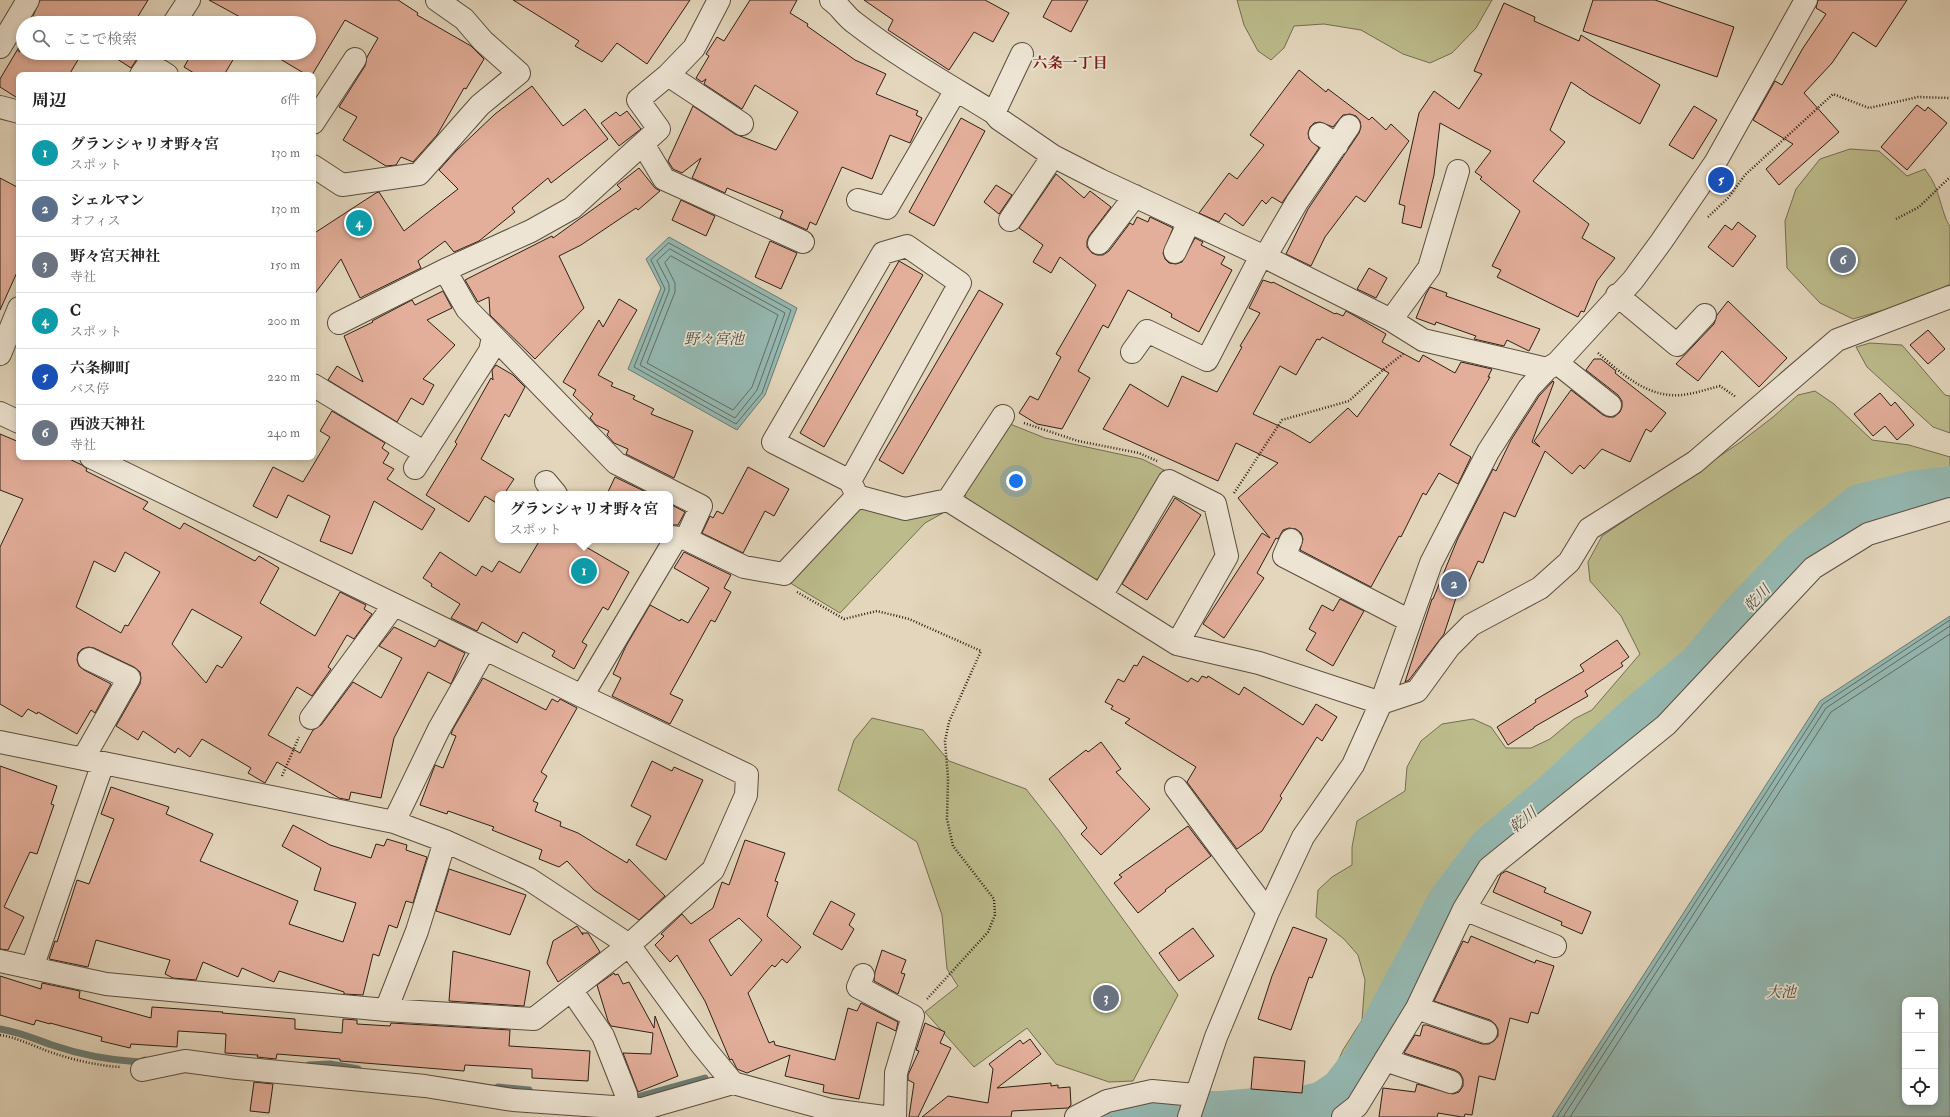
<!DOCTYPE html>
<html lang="ja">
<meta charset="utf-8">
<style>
:root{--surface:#fff;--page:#f6f6f6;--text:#222;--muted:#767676;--line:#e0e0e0;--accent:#8f2418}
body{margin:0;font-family:"IM FELL Double Pica","Noto Serif JP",serif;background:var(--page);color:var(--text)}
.controls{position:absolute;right:12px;bottom:12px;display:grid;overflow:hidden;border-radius:8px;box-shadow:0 2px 6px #0003}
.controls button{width:36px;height:36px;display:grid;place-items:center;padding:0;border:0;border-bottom:1px solid var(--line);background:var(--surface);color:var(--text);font:20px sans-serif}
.you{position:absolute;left:1016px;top:481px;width:14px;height:14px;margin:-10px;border:3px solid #fff;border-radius:50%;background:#1a73e8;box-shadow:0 0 0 6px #1a73e833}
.badge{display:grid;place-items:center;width:26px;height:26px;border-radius:50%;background:var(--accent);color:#fff;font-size:13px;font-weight:700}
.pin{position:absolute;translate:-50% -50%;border:2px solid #fff;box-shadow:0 1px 4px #0006}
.popup{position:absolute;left:495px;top:491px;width:178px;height:52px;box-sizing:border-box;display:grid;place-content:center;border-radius:8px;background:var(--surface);filter:drop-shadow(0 1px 3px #0005);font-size:13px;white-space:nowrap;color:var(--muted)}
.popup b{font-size:15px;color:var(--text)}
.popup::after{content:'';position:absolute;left:50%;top:100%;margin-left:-8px;border:8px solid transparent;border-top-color:var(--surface)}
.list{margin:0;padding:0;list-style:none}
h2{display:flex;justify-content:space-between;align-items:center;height:52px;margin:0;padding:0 16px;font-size:17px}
h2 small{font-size:13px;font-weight:400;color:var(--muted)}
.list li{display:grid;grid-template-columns:26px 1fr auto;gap:12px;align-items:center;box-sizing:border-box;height:56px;padding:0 16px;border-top:1px solid var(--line)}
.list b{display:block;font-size:15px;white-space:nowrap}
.list p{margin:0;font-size:13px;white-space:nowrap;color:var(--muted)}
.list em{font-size:13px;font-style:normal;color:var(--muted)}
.icon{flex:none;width:22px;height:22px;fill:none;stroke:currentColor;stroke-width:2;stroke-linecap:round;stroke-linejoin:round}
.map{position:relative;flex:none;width:1950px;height:1117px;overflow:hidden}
.search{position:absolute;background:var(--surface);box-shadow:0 2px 6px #0003;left:16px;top:16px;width:300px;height:44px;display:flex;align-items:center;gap:10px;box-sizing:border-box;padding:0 14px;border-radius:22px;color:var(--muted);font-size:15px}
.panel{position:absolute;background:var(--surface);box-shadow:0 2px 6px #0003;left:16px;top:72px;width:300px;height:388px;border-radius:8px}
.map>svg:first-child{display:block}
</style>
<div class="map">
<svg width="1950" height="1117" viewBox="0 0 1950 1117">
<rect width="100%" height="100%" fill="#e3d6bc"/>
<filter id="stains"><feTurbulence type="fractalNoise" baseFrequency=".005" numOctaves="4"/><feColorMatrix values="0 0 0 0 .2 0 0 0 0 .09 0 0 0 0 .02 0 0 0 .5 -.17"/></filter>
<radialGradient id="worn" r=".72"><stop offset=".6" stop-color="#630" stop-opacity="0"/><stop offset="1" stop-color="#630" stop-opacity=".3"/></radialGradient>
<path fill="#bcbb8b" stroke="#746e50" d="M1237,0h255l-16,28 -24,25 -22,10 -27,-9 -42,-24 -37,-6 -30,2 -10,22 -13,12 -13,-9 -14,-26z
M1850,149l29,2 28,25 18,-7c2,4 6,8 8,13 6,10 11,38 17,44v58l-28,15 -69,20 -33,-16 -33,-35 -2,-47 11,-32 24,-30z
M1870,343l32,2 43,50 5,1v37l-17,-6 -66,-60 -11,-20z
M1815,391l19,13 38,36 37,5 41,12v25l-92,19 -57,45 -98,104 -20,3 -15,26 -22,24 -21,16 -29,14 -70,77 -19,11 -27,30 -35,49 -37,67 -36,72 -27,39 -8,3 -3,-11 9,-20 19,-30 3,-40 -7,-25 -14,-16 -28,-22 2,-27 14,-13 20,-12v-18l5,-26 48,-30 2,-24 14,-26 21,-17 31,-5 18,8 15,21h25l19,-9 24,-20 18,-9 48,-56 -19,-38 -31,-35 -2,-19 14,-26 140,-95 31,-24 25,-22z
M1010,424l35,14 97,21 22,11 -60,104 -10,7 -128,-83 -1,-5z
M859,506l46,12 38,-5 -18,10 -85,90 -53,-32z
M872,718l51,12 26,31 77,28 33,42 119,164 -45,86 -24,1 -53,-18 -29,-36 -53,39 -49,-55 33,-26 -11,-17 -5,-54 -25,-73 -79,-52 16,-50z"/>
<path fill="#95b9b3" stroke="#6b7c74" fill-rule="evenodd" d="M669,237l128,71 -32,87 -28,35 -109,-61 33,-81 -15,-29z
M1950,616v501h-398l268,-416zM1905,1000h30v102h-30z"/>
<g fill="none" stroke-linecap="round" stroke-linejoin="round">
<path stroke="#616c64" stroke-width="1" d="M669,243l122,67 -29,83 -26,31 -102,-57 31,-78 -14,-29z
M670,249l115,64 -28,77 -22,28 -95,-53 29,-74v-7l-12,-23z
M671,256l107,59 -26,72 -19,23 -86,-47 28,-71v-9l-10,-20z
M1557,1117l266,-413 127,-84
M1563,1117l263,-409 124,-82
M1570,1117l261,-405 119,-78"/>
<path stroke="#6b7c74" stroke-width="7" d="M0,1029c19,3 35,10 52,16 29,10 57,15 87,17l6,-2
M309,1065l21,-1 28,5
M498,1087l31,3
M637,1097l68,-19"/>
<path stroke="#95b9b3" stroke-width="42" d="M1120,1117l29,-5h73l33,-3 36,1 32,-8 18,-12 23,-30 85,-159 40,-53 65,-55 74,-69 71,-59 39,-47 62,-65 60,-48 58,-14 32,-4"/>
</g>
<path fill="#e3ae9a" stroke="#2d2015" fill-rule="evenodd" d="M40,0h108l-14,23h-98l2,-4 -5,-3z
M209,0h189l20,13 -1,2 54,31 13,13 -18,30 -2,-1 -27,47 -24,27 -12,-5 -5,8 -10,1 -43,-26 14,-23 -18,-10 26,-41 2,-9 11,-19 -33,-18 -33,55h-5l-37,-22h39v-30h-58z
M513,0h177l-43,64 -30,-21 -15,19 -27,-16 4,-5z
M750,0h47l-7,13 18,11 -1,2 48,34 31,14 -10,20 42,17 -2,4 6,3 -12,25 -20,-8 -18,44 -30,-12 -26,58 -6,-3 -3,8 -27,-12 3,-7 -56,-23 -2,5 -33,-15 9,-20 -19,15 -9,-4 -5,-8 25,-55 42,28 41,16 22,-38 -43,-27 -13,24 -38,-25 2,-5 -4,3 -6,-4 13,-22 -3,-2 11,-17 7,4z
M864,0h121l24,13 -16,29 -19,-10 -25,38 -61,-40 5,-10z
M1052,0h36l-17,32 -28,-15z
M1593,0h62l79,27 -17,50 -134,-46z
M1818,0h89l-31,47 -23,-15 -21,31 -28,30 35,39 -60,53 -13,-16 27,-25 -40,-24 22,-39 7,4 21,-37 23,-34 -10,-6z
M1504,3l31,14 -1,4 45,20 2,-6 79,50 -20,39 -50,-29 -19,-13 -21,48 15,12 -32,39 56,43 -7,14 33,20 -18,23 -13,31 -3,-1 -3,6 -81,-40 4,-7 -9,-4 28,-55 -40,-32 2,-2 -7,-5 16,-21 -51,-28 -6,52 -13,53 -19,-5 3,-17 -6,-2 20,-91 15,-22 25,18 23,-35 -8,-3z
M23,45v8h59l-13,22h-50v24l-19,-12v-8l19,-32v5z
M108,53h33l-10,15z
M192,53h45l-13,22h-27l-13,-8z
M1299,70l27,22 2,-3 41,31 3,-3 14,13 5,-6 18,17 -44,61 -9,-6 -31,41 -14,29 -25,-12 22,-45 51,-76 2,-6 -1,-6 -4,-5 -6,-2 -7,1 -10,12 -13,-5 -6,1 -4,4 -2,6 1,6 10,9 -37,55 -10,-6 -6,7 -4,-4 -19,26 -18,-13 -6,9 -20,-9 30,-40 8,6 27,-34 -14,-10z
M532,86l31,40 22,-17 23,30 -57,44 -3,-5 -36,30 3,4 -36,29 -25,11 -9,-11 -27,20 3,7 -61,30 -19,-39 -28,37v-62l63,-41 3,-1 25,39 54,-42 -19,-19 17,-19 39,-37z
M1917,105l8,6 3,-4 19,16 -40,47 -26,-23z
M1694,106l23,14 -24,39 -24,-14z
M627,111l14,18 -22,17 -18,-23 15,-11 4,4z
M961,118l24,13 -51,95 -25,-14z
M639,168l16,20 5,3 -22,19 -2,-2 -55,37 -22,11 25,52 -49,51 -45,-44 -1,-18 -11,5 -13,-22 87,-44 1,2 68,-49 -4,-4z
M1056,174l28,24 6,-7 21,16 -22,29 -2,5v6l5,6 5,2h6l6,-4 21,-28 3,2 4,-8 11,5 2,-5 23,11 -10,25 2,6 4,4 7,1 6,-2 13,-24 8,4 -2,3 24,12 -4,7 11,6 -33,62 -28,-15 1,-3 -44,-24 -20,38 -5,-3 -25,46 12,7 -28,51 -25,-5 -18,-11 11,-17 8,4 23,-43 -5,-3 40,-69 -36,-28 -9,16 -18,-11 10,-17 -24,-17z
M0,178l19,10v80l-19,42z
M996,185l16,10 -13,19 -15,-12z
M681,200l34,16 -9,20 -34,-16z
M1738,222l18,14 -23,31 -25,-20 17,-22 7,5z
M770,241l27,12 -16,36 -26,-12z
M899,261l24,14 -99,172 -24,-14z
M1369,268l18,10 -11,20 -19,-9z
M1263,280l9,3 1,-1 62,32 1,-1 7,3 3,-5 11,6 29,17 -4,8 37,20 4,-7 32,18 6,-11 31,7 -4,8h2l-40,68 21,12 -13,27 -19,-11 -13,22 -3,-2 -22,44 -2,-1 -28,51 -71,-37 3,-11 -2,-6 -5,-4 -7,-1 -6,2 -5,9 -2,-1 -19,35 7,5 -40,60 -21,-14 59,-91 8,5 -32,-40 40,-35 -42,-20 -18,38 -115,-52 27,-45 38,23 14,-31 35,16 25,-45 -2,-1 20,-33 -11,-5zM1322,337l67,36 -32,44 -9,-9 -38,35 -20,-12 -37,-17 27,-48 16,9 21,-36 3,1z
M1430,287l17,6 -1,3 94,33 -11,22 -22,-11 -3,6 -30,-7 2,-3 -40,-14 -1,3 -19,-7 10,-24z
M979,290l24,14 -100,170 -24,-14z
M443,291l9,17 -25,12 28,25 -32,34 11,6 -11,20 -12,-7 -14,24 -69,-42 9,-14 26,16 -19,-46 29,-14 -1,-1 40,-21 3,5z
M619,299l18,11 -39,65 15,8 -2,3 24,10 -2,3 21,10 -3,5 42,17 -19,47 -48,-24 2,-5 -14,-6 -7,-8 2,-4 -13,-6 -6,-7 3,-4 -20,-19 3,-5 -13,-8 36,-62 4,7z
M1728,301l59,57 -28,29 -37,-36 -24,30 -22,-17 38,-40 3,-9z
M1928,330l17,19 -17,15 -18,-19z
M1594,359h7l15,12 -1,2 51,40 -15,19 -5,-3 -16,33 -28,-13 -18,20 -4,-4 -8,9 -27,-23 -30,66 -11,-5 -21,51 -5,-2 -16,36 -5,-2 -13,39 -35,46 -4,2 27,-83h1l25,-61 35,-69 3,2 15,-31 28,-44 14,-15 1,1 -22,60 8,5 -6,-6 37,-51 32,25 5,2h6l6,-5 2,-5v-6l-4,-6 -32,-25z
M496,365l17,10 12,12 -16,30 -4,-3 -24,45 33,20 -10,15h-6v10l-13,-8 -16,26 -43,-27 31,-51 -2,-2 36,-64 2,2 -1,-10z
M1880,393l11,13 4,-4 19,23 -17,15 -12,-14 -12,10 -19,-22z
M332,411l53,32 -3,5 7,5 -6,10 11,6 -7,10 48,30 -13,21 -48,-29 -22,53 -32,-13 10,-25 -42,-21 -11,23 -24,-12 20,-39 30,15 27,-45 -10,-6z
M0,434l19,8v15h46l17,8 5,4 -1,2 62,31 -5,7 37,20 4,-6 71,38 4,-5 20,12 -19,35 55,33 25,-44 26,13 -2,4 8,5 -18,25 -7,-4 -19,32 3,2 -19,27 -15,-9 -29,48 32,18 13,-23 8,-5 32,-43 28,16 21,-40 -23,-12 15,-19 41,20 4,-7 26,13 -14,31 -23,-12 -34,66 -13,60 -30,-6 -2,8 -10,-2 -62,-36 -12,21 -17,-10 3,-5 -49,-29 -12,18 -12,-9 -3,5 -32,-22 -5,9 -22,-14 24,-42 1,-6 -1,-6 -6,-5 -40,-19 -6,-1 -6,2 -4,4 -1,7 2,6 5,4 27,14 -16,29 -4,-3 -14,24 -39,-22 -1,2 -9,-5 -6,8 -22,-13v-157l23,-48 -23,-9zM125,552l35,20 -32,54 -3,-1 -4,8 -45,-26 18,-46 21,11zM192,609l50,28 -20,31 -5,-3 -11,18 -34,-39z
M748,467l41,22 -15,27 -9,-5 -22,42 -41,-20 8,-17 3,2 4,-7 6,3z
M615,477l35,17h-43z
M1175,498l26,17 -54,85 -25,-16z
M670,504l15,8 -7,13h-8z
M540,540h34l55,32 -21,38 -5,-3 -21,35 5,3 -13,24 -22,-13 3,-5 -32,-19 -6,11 -35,-21 -5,9 -26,-13 9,-14 -29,-18 1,-2 -9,-6 17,-26 36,24 6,-10 10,6 7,-11 21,12z
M684,552l47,23 -7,13 7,4 -16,30 -4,-2 -41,74 13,6 -13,24 -58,-28 9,-18 -8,-4 13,-28 24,-41 30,16 1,-2 7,4 21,-35 -35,-20z
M1340,599l24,12 -31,55 -27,-16 10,-17 -7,-4 13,-24 11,6z
M1617,640l12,17 -8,6 2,3 -38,25 3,5 -54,31v1l-26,17 -11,-18 39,-25 -1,-2 49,-29 -4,-6z
M1143,656l45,26 3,-4 7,4 4,-6 5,2 1,-2 31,19 5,-8 59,38 13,-21 21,13 -15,24 -5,-4 -37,59 2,2 -20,33 -25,18 -50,-67 9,-15 -71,-44 5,-4 -19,-10 2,-3 -8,-4 13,-23 6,3 10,-17 3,1z
M483,678l63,32 6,-11 6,3 2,-3 17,9 -36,64 6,4 -14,25 5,2 -3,8 26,11 -1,4 18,7 49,30 2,-4 36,37 -26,24 -45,-30 -27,-29 -8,6 -20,-8 3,-9 -50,-20 2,-3 -46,-16 -1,3 -27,-9 15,-40 8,3 13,-32 -5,-2 2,-5z
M1101,742l20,27 -5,3 34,37 -49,46 -20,-21 6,-6 -38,-49 37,-29 2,2z
M652,761l20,10 2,-4 29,13 -37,80 -30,-15 15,-29 -20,-10z
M0,766l57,20 -6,18 3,1 -17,49 -7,-2 -26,55 20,10 -16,33 -8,-1z
M111,787l58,20 -3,7 47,20 -13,27 98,40 -9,23 54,18 13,-39 -42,-13 7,-22 -39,-22 11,-21 37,20 41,13 5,-14 8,2 3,-7 20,6 -1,5 21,7 -14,46 -7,-2 -9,27 -8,-3 -10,31 -6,-2 -10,41 -19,-1v-2l-65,-21 -5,11 -32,-14 -4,9 -35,-15 -7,18 -23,-2 -8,-4 5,-14 -74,-20 -8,27 -39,-8 6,-18 2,1 20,-62 12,4 25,-65 -13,-5z
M1188,826l23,30 -46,34 1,1 -28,22 -24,-30 8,-6 -3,-2z
M745,840l40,13 -10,28 3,1 -11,34 34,31 -14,16 -5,-4 -7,8 -3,-2 -24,28 21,50 5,-2 1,4 60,15 13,-52 9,3 4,-8 37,19 -2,9 -19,-9 -18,77 -36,-7 1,-7 -39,-9 5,-21 -43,18 -10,-4 -5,-10 -2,1 -25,-59 -28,-46 -7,7 -15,-17 9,-9 -3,-2 21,-20 9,10 22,-16 9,-26 7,3zM739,918l23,22 -31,36 -22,-36z
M449,869l77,26 -16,40 -74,-24z
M1506,871l40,17 -2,4 47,20 -9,22 -21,-9 1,-3 -69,-30 8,-18z
M831,901l24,13 -6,11 5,4 -12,21 -29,-16z
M577,926l6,9 -1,-2h6l12,19 -42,30 -11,-19 6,-22z
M1293,927l34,12 -15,39 -3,-1 -18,53 -33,-11 14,-43z
M1193,928l21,28 -35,25 -20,-28z
M1471,936l64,27 1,-3 18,6 -16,48 -7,-2 -3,11 -18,-5 -15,62 -16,-4 -7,39 -7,-1 -1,3h-2l-24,-4 -1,4h-58l4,-29 32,4 2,-8 36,10 6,-2 4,-6v-7l-3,-6 -5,-3 -51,-17 11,-18 5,1 3,-11h4l55,19h7l5,-3 4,-5v-7l-3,-5 -5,-4 -56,-19 29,-60 5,2z
M882,950l24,10 -5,13 4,1 -7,20 -24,-13 1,-9z
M453,951l77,20 -6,35 -75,-5z
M614,973l1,2 3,-1 5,10 6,-2 25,46 1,-12 23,60 -40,16 -15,-39 28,1 2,-21 -42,-7 -3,-5 -11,-36z
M0,976l41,13 1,-6 38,8 -1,7 72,20 1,-11 71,5 -1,1 73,6v10l47,4 1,-14 14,1v4l33,2 1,-3 119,7 -1,16 81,5 -2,30 -56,-3v-9l-67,-4 -1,6 -112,-9 -12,-1v-2l-63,-5 -1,5 -19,-2 1,-2 -33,-2 1,-19 -48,-3 -1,16 -46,-3 -1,4 -29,-7 1,-4 -52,-14v1l-14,-4 -2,5 -34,-10z
M925,1023l20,9 -5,11 11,5 -33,69h-9l5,-34 -6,-3v-5l11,-24 -3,-1z
M1030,1039l11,15 -44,34 54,-5v3l7,-1v3l12,-1 1,18 -3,3 -56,3 -1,6h-89l26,-21 40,7 5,-34 -4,-5 31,-24 3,4z
M1254,1057l51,4 -3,32 -51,-4z
M254,1082l19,2 -4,29 -19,-2z"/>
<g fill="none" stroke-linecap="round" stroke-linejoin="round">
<g stroke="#5a4e3f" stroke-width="24">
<path id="minor" d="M831,0c10,7 15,17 24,23 44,34 92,61 139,90l5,6 54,37 47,24 165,77 126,63 32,20 124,29
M174,23l15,-23
M0,47l28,-47
M150,64l17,11
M141,75l15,-22
M668,75l74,49
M0,107l19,5
M994,113l28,-59
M313,123l42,-64
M1320,134l17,11
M643,144l21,35 139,63
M313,166l29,19 77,-11 61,-69 39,-32 -36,-32 -19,-22 -27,-19
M858,200l29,8 69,-118
M1010,220l43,-64
M1099,243l36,-47
M1175,252l14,-30
M1265,257l32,-55 52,-76
M445,270l22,39 149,154 85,43 -15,33
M1617,295l60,50 28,-30
M1391,320l38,-52 29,-97
M339,323l106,-53 86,-39 41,-23 87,-79 -21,-29 30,-25 26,-27 25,-48
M1132,352l15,-21 60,29 54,-104
M0,354l19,-46
M1557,363l53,42
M313,385l112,68
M0,413l19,9
M91,457l491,239 94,-158
M415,468l75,-117 3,-14
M850,481l110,-198 -53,-37 -24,7 -110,189 77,39 7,15
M546,482l10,12
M857,496l48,13 43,-9 229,144 82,19 122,40 36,-12 32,-44 22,-22 69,-37 29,-26 20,-33 106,-67 142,-122 113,-43
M948,500l55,-84
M671,537l15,2 58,28 40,7 73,-78
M1291,540l-7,16 126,65
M1101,596l68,-115 46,23 12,52 -50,88
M311,718l83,-113
M0,742l394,80 51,19 84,38 100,66 72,99 32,39 98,27 53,7
M83,759l46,-81 -40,-19
M1176,788l92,124
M394,822l45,-93 45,-79
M1464,909l91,37
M0,961l106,23 280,26 148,9 95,-74 84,-75 33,-75 1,-20 -165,-79
M32,968l71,-205
M863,975l-5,12 55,29 -17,57 -1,44
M572,991l31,45 23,58 2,15
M1417,1008l69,24
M386,1010l31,-79 28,-90
M1385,1060l66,22
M142,1070l43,-9 52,7 188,18 88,14 129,9 91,-26
M1076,1117l31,-16 45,-10 43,4
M1189,1117l27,-80 52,-125 35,-75 50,-72 28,-62 50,-140 57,-111 41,-64 18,-19 10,-6 76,-83 28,-38 54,-79 91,-163
M1343,1117l14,-11 60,-98 47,-99 25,-41 177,-143 147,-157 55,-34 82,-25"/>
</g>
<path stroke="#2d2015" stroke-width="2.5" stroke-dasharray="1 2" stroke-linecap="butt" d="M1708,217l20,-19 17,-23 88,-81 36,14 49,-11 32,1
M1896,219l23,-12 31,-30
M1598,353c23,20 49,45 83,42 13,-1 26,-6 39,-9l16,11
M1024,423l54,18 61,12 18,8
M1234,493l48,-73 67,-19 35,-32 19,-15
M797,592l47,27 33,-8 32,8 72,32 -32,71 -4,19 3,37 -1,41 6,27 41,53 1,16 -7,17 -61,67
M282,776l17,-39
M0,1035c19,3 35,12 53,18 21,7 46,13 68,14"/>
<use href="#minor" stroke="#ede4d3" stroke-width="22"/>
</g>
<g text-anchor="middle" stroke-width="3.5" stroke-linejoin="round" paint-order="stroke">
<g font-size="15" font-weight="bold" fill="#7a1f14" stroke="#ede4d3">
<text x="1070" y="68">六条一丁目</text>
</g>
<g font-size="15" font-style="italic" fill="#4c4e44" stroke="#ede4d3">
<text x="714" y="344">野々宮池</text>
<text transform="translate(1757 598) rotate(-47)" y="5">乾川</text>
<text transform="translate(1523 820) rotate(-40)" y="5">乾川</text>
<text x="1781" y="997">大池</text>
</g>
</g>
<rect width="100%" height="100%" filter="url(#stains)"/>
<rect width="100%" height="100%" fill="url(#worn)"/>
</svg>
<div class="controls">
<button>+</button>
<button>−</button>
<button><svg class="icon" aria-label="locate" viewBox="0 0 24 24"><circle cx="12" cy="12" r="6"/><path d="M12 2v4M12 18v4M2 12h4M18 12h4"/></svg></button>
</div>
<div class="you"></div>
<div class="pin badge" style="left:584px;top:571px;background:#0f9aa8">1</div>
<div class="popup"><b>グランシャリオ野々宮</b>スポット</div>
<div class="pin badge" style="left:1454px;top:584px;background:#5c6f8a">2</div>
<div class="pin badge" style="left:1106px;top:998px;background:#6b7280">3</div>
<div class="pin badge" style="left:359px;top:223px;background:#0f9aa8">4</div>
<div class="pin badge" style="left:1721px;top:180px;background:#1a4fb4">5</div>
<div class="pin badge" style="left:1843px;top:260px;background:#6b7280">6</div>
<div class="search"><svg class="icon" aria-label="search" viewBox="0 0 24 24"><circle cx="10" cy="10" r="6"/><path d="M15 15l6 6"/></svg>ここで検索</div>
<section class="panel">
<h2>周辺<small>6件</small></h2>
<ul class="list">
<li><span class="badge" style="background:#0f9aa8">1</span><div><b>グランシャリオ野々宮</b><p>スポット</p></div><em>130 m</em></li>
<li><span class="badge" style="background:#5c6f8a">2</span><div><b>シェルマン</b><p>オフィス</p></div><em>130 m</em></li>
<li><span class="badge" style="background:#6b7280">3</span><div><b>野々宮天神社</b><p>寺社</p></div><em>150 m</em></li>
<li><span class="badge" style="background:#0f9aa8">4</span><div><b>C</b><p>スポット</p></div><em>200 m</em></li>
<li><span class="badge" style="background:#1a4fb4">5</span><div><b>六条柳町</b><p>バス停</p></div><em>220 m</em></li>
<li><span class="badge" style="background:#6b7280">6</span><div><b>西波天神社</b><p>寺社</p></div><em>240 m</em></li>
</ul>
</section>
</div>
